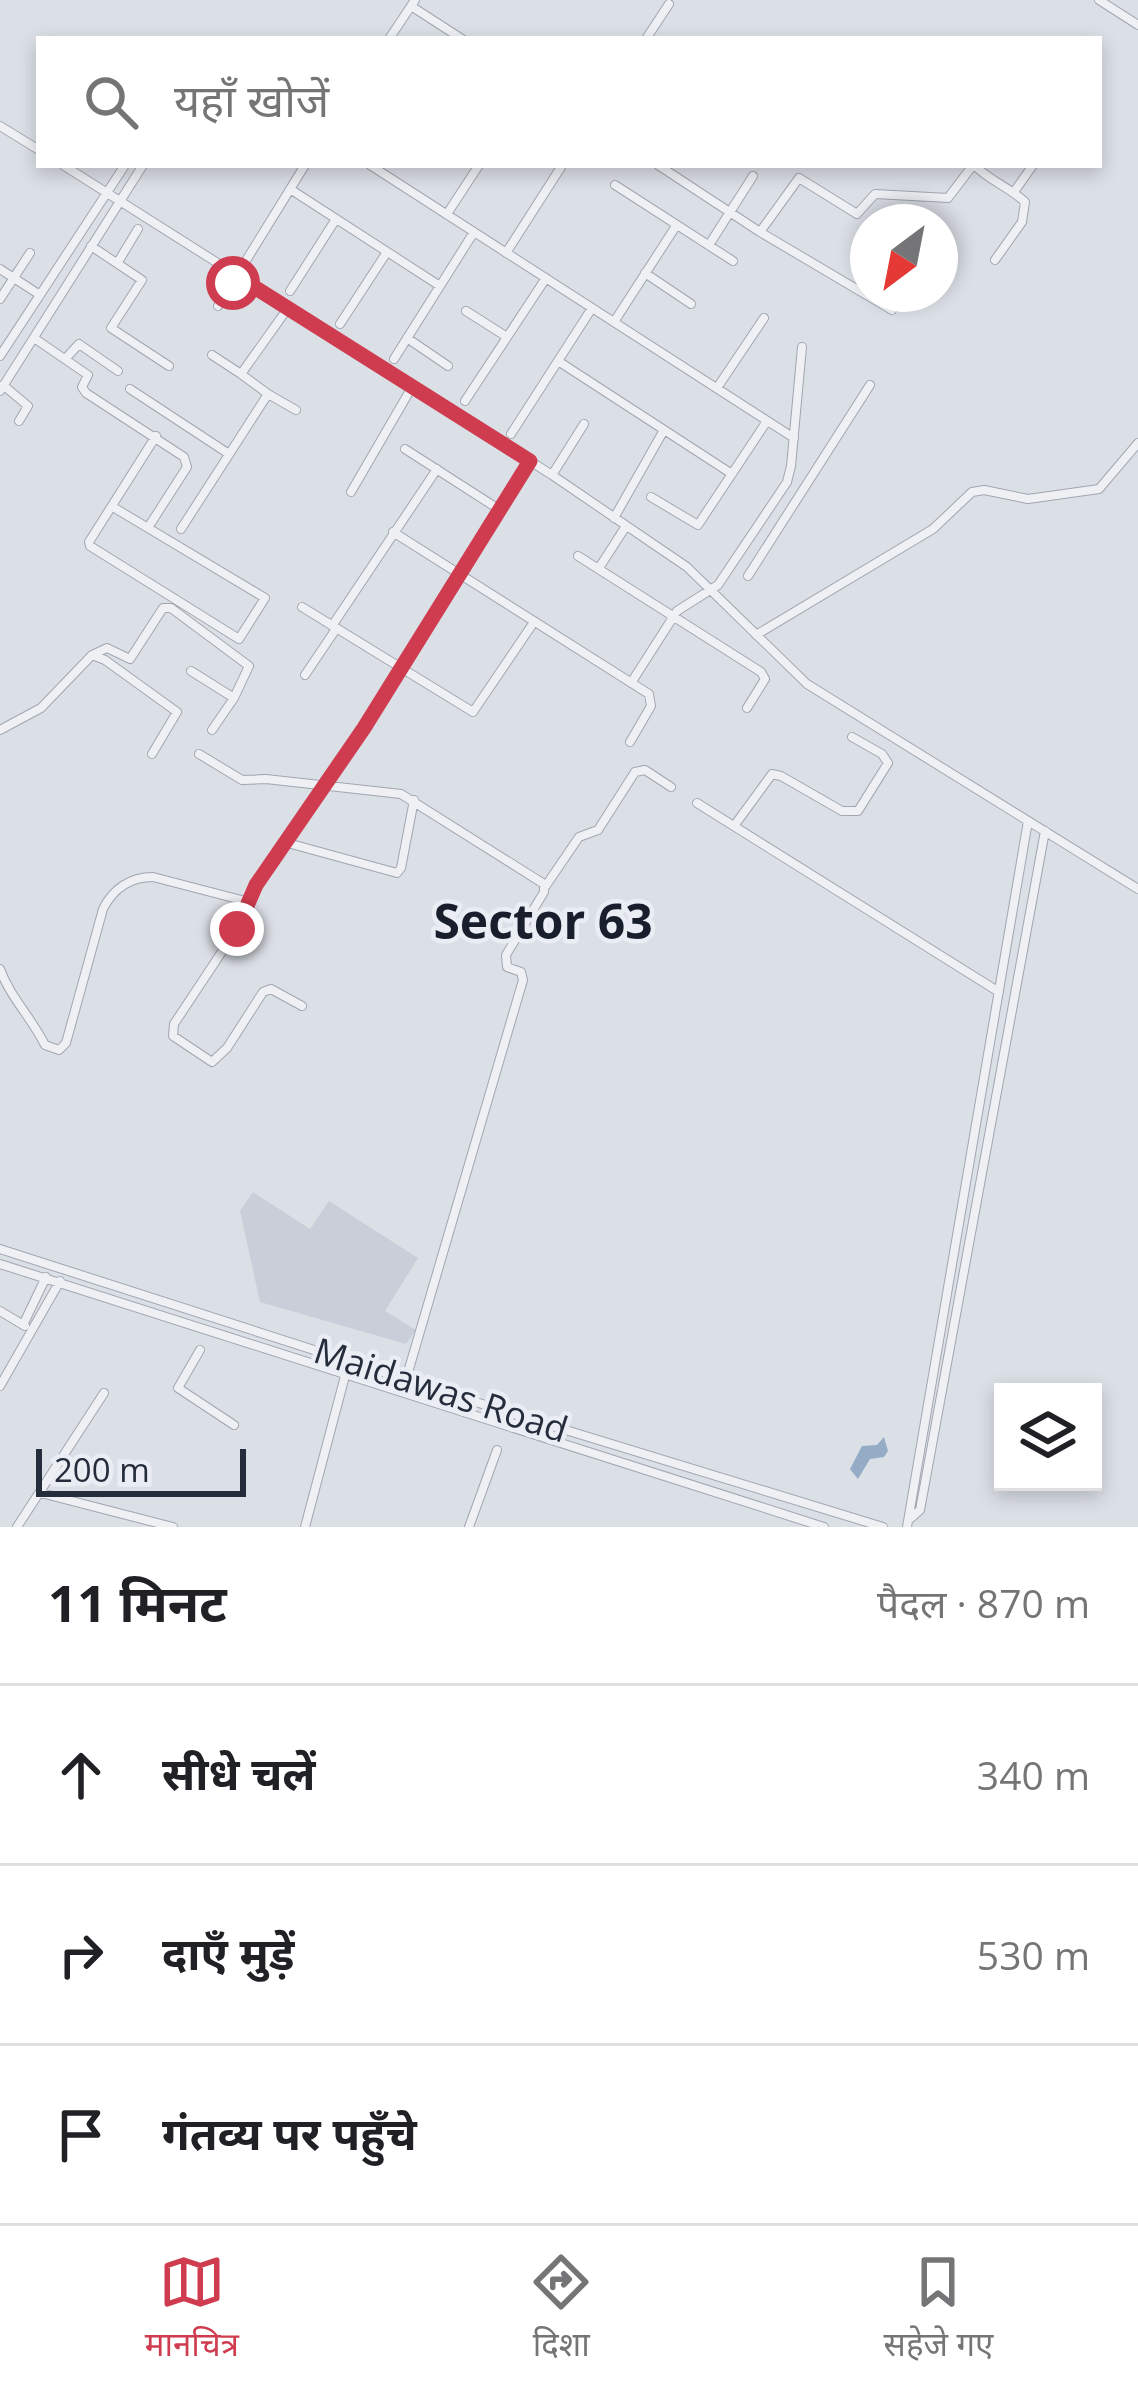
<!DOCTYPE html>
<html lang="hi">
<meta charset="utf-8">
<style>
:root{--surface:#fff;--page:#f2f2f2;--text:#202124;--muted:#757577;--line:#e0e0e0;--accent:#cf3c4f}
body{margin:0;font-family:"Open Sans","Noto Sans Devanagari",sans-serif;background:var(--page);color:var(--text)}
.controls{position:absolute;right:36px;bottom:36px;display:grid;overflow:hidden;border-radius:0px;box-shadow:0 6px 18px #0003}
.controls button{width:108px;height:108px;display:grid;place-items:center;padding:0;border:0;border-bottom:3px solid var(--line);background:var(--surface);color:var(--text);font:60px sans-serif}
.compass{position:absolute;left:850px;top:204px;width:108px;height:108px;border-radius:50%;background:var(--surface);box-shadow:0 6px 18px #0003;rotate:212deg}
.scale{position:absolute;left:36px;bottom:30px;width:210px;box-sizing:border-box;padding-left:12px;border:6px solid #252d3c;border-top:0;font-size:33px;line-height:42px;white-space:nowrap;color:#252d3c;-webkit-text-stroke:9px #eaeef4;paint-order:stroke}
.stop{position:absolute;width:36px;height:36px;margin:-27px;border:9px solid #cf3c4f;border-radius:50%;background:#fff}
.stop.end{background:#cf3c4f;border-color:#fff;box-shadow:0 3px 12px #0008}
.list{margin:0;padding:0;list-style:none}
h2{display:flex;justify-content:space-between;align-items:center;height:156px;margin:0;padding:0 48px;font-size:51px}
h2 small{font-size:39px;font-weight:400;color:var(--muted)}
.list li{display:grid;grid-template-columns:78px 1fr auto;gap:36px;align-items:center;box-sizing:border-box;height:180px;padding:0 48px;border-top:3px solid var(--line)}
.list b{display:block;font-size:45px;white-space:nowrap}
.list em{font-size:39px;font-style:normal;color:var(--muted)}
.icon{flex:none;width:66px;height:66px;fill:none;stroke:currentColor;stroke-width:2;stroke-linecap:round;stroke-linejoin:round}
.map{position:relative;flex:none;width:1138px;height:1527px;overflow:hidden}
.search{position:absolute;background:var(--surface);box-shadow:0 6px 18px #0003;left:36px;right:36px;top:36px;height:132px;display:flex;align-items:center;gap:30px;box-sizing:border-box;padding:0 42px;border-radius:0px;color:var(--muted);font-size:45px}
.sheet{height:696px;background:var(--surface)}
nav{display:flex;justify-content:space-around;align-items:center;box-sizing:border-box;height:168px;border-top:3px solid var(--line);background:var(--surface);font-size:33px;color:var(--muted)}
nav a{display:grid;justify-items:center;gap:6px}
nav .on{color:var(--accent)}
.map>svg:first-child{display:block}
</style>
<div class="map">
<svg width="1138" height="1527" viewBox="0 0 1138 1527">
<rect width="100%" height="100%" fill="#dbdfe6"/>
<path fill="#c9ced8" d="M253,1192l57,37 19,-28 89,57 -33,53 31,19 -10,14 -146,-42 -20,-91z"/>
<path fill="#95acc7" d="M884,1437l4,14 -4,6 -14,2 -12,20 -8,-10 12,-23 15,-1z"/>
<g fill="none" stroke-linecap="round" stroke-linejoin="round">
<g stroke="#a1a6b0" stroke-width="10">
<path id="minor" d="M1099,0l39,25
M411,6l51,33
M389,39l26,-39
M646,39l23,-35
M0,126l39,24
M63,165l489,310 135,92 120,117 331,205
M370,165l424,273
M658,165l102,67 132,78
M974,165c16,16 35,22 51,37l-3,20 -27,38
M615,185l118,76
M290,189l150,97
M1014,192l19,-27
M447,214l32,-49
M760,232l39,-54 58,36 18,-20 73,4 25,-33
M709,245l44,-69
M91,246l51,34 -31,48 58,38
M506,253l55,-86
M118,262l20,-33
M0,269l40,26
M645,273l46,31
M290,291l46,-72
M0,299l30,-46
M218,306l87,-141
M466,311l41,26
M614,322l62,-96
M340,324l47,-72
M34,338l54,37 -6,12 4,6 98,64 3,10 -36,56
M407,338l41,28
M212,355l29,19
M0,356l125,-191
M66,358l13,-14 39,27
M394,359l80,-127
M558,361l174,113
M3,385l25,21 -9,15
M717,388l47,-70
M130,389l99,65
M0,391l143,-226
M268,394l28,16
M465,401l81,-123
M511,434l81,-126
M405,449l95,61
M552,475l32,-51
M351,492l61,-105
M651,497l47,28 69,-104
M113,507l152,91 -26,41 -149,-93 -1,-4 67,-106
M614,518l50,-88
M181,529l87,-135 -27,-20 47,-66
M393,532l256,162 2,12 -21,36
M578,556l183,116 4,7 -18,29
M599,568l27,-42
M748,576l122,-191
M302,607l171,105 61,-90
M332,626l105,-157
M756,635l177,-106 39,-37 12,-2 44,9 71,-10 39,-46
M92,655l15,-7 23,11 33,-51h8l78,58 -15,32 -22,32
M191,671l43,27
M305,675l31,-46
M631,683l46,-72 41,-26 69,-103 4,-16 11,-119
M0,730l41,-22 51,-53 13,5 72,52 -25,42
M199,754l43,26 24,-1 135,15 143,90v8l-38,63 1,12 14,5 2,8 -117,399
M697,803l302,189
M734,826l38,-52 9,2 61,35h16l30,-48 -6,-9 -30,-17
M284,842l113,31 4,-5 13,-68
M545,887l34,-50 19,-7 37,-58 10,-2 26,17
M0,969c10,28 31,48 45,76l14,5 7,-7 37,-134c10,-20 27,-32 50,-32l96,25
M302,1006l-31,-17 -8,3 -36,56 -15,14 -39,-26 1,-12 63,-95 19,-44 108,-157 166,-267
M0,1249l510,164 373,114
M0,1264l824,263
M0,1311l25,15
M23,1325l23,-48
M200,1350l-22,38 56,37
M0,1386l60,-105
M41,1493l132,34
M911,1518l9,-8 125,-679
M17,1527l87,-134
M305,1527l40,-151
M469,1527l28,-77
M907,1527l121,-706"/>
</g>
<use href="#minor" stroke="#eef0f4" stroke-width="8"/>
</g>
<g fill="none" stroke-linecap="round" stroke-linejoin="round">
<path stroke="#cf3c4f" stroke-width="15" d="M233,283l2,-8 295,186 -166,267 -108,157 -19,44"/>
</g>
<g text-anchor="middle" stroke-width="9" stroke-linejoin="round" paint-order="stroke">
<g font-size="36" fill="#252d3c" stroke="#eaeef4">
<text transform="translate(441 1390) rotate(18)" y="13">Maidawas Road</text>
</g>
<g font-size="48" font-weight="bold" fill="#181e2c" stroke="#eaeef4">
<text x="543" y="939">Sector 63</text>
</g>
</g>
</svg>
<div class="controls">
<button><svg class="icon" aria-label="layers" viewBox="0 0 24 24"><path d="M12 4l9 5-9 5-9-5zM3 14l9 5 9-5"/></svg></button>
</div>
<svg class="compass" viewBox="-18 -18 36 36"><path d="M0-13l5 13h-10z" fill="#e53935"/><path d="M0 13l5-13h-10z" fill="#757577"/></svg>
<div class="scale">200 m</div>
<div class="stop" style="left:233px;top:283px"></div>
<div class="stop end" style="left:237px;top:929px"></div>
<div class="search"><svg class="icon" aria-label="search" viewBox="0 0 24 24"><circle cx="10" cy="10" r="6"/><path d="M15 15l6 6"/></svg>यहाँ खोजें</div>
</div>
<section class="sheet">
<h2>11 मिनट<small>पैदल · 870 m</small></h2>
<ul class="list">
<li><svg class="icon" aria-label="ahead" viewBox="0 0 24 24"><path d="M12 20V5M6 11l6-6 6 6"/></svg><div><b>सीधे चलें</b></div><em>340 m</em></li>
<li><svg class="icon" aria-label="right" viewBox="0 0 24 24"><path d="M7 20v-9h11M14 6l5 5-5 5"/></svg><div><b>दाएँ मुड़ें</b></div><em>530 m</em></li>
<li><svg class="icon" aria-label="arrive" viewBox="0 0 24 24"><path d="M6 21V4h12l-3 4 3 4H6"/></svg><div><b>गंतव्य पर पहुँचे</b></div></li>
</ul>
</section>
<nav>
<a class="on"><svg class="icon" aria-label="map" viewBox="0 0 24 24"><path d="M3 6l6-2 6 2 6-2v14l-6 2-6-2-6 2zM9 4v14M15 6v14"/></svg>मानचित्र</a>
<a><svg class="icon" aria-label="directions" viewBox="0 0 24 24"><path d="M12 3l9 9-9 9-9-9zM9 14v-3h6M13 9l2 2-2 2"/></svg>दिशा</a>
<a><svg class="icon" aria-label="saved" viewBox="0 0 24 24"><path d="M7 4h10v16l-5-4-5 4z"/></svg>सहेजे गए</a>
</nav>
